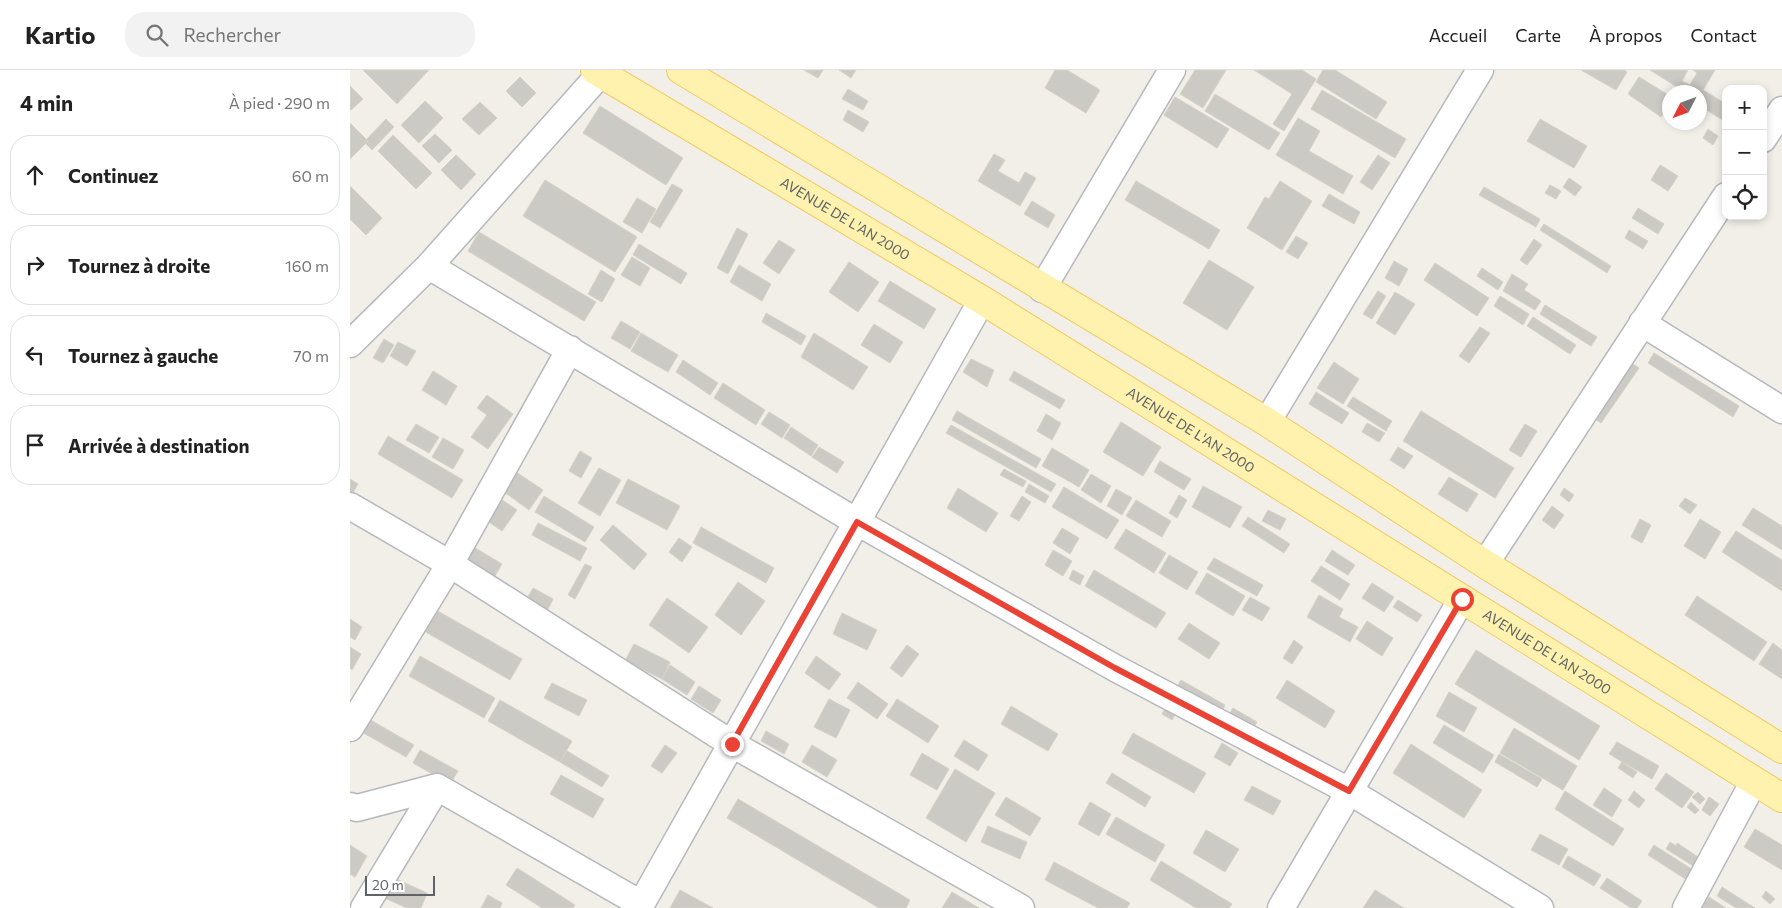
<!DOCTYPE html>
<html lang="fr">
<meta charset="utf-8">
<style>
:root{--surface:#fff;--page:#f2f2f2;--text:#222;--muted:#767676;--line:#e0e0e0}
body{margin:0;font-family:Commissioner,sans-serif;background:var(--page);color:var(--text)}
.controls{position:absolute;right:15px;top:15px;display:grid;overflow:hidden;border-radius:10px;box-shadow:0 2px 8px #0003}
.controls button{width:45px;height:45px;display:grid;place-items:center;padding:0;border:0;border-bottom:1px solid var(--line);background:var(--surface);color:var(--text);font:25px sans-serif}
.compass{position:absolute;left:1312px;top:15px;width:45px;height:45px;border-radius:50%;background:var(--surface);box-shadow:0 2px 8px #0003;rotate:228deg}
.scale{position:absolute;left:15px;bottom:12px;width:70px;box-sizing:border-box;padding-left:5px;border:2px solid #5f6368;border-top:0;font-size:14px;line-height:18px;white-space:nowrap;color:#5f6368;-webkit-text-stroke:4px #fff;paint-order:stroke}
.stop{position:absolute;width:15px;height:15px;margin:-11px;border:4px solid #ea4335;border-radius:50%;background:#fff}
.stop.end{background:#ea4335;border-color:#fff;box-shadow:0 1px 5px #0008}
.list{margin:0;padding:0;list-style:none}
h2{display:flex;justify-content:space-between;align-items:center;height:65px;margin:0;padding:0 20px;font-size:21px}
h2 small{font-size:16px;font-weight:400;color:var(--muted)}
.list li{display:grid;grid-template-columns:32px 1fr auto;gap:15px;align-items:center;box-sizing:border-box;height:80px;margin:0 10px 10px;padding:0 10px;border:1px solid var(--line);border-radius:20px}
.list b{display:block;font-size:19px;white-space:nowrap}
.list em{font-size:16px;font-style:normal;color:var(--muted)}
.icon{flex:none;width:28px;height:28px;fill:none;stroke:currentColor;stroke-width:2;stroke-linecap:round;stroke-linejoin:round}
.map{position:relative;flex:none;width:1432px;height:838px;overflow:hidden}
header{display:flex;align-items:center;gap:30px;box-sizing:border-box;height:70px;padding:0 25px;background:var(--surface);border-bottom:1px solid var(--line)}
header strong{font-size:24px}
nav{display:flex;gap:28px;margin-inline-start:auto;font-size:18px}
.search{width:350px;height:45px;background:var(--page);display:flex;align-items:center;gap:12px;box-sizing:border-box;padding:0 18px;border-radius:20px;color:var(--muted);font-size:19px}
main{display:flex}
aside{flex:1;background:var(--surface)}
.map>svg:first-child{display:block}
</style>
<header>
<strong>Kartio</strong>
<div class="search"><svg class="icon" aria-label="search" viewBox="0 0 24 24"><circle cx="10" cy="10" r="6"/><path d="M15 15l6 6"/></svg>Rechercher</div>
<nav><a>Accueil</a><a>Carte</a><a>À propos</a><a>Contact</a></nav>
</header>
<main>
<aside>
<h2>4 min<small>À pied · 290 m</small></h2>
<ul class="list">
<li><svg class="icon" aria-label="ahead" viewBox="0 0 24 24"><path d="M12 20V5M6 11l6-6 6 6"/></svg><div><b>Continuez</b></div><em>60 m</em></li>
<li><svg class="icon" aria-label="right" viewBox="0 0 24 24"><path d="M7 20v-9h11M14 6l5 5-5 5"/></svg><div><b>Tournez à droite</b></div><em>160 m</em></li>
<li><svg class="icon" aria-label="left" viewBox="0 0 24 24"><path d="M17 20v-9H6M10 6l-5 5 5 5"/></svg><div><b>Tournez à gauche</b></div><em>70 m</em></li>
<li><svg class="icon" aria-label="arrive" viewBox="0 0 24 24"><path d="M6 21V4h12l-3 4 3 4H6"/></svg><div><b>Arrivée à destination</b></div></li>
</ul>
</aside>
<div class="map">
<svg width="1432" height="838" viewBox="0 0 1432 838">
<rect width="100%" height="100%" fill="#f1efe8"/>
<path fill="#cccac5" stroke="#d6d1c6" d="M13,0h66l-32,34z
M454,0h19l-5,8z
M489,0h17l-5,8z
M705,0h12l33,20 -14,23 -41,-25z
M845,0h31l-23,38 -23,-14z
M904,0h48l14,9 -32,52 -11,-7 19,-30z
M973,0h12l52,32 -11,17 -60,-37z
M1231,0h43l3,2 -11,18z
M1300,0h38l-6,11 8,4 7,-12 -4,-3h22l-12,20 23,14v18l-26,-16v-14h-15z
M170,7l16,16 -14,14 -16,-16z
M1289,7l31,19v8l-9,13 -33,-23z
M0,16l13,13 -12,11 -1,-1z
M498,19l20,12 -5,9 -21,-11z
M972,20l84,49 -11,19 -84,-49z
M865,24l65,39 -11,17 -64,-39z
M825,27l54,32 -12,19 -53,-33z
M75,31l18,17 -24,25 -18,-18z
M130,32l17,16 -18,17 -17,-16z
M250,36l83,52 -17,27 -83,-52z
M498,40l21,12 -6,10 -20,-12z
M948,48l22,13 -11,20 44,25 -10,18 -67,-39z
M36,49l8,8 -22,23 -8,-8z
M1190,49l47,27 -13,22 -47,-27z
M0,53l18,18 -18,18z
M1358,59l10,7 -5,9 -10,-7z
M85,64l17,16 -13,13 -17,-17z
M43,65l39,38 -16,16 -38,-38z
M644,84l11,6 -7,11 21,12 6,-11 11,6 -16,28 -42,-25z
M106,85l20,19 -15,16 -20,-20z
M1028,85l12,8 -18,27 -12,-8z
M1310,95l18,11 -10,15 -17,-11z
M1219,108l13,9 -7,9 -12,-9z
M195,110l92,57 -22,35 -92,-56z
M786,111l84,49 -11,19 -84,-49z
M930,111l32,20 -30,49 -35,-22 18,-31 4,2z
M322,114l11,6 -23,38 -10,-6z
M1200,115l11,6 -5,8 -11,-6z
M0,116l32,32 -16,17 -16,-16z
M1134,117l56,32 -4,8 -57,-32z
M979,124l31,18 -6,12 -32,-18z
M287,128l19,11 -14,24 -19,-11z
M682,131l23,14 -7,13 -24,-14z
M1288,138l26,16 -6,10 -26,-16z
M1194,154l67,42 -4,7 -67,-43z
M387,158l11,6 -20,40 -11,-6z
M1279,160l19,11 -5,8 -18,-11z
M129,162l117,70 -12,19 -116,-70z
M946,166l12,7 -10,16 -12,-7z
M1184,169l8,6 -15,20 -7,-5z
M429,170l16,10 -16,24 -16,-11z
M289,174l48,29 -6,11 -48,-29z
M282,187l18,11 -10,18 -19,-11z
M859,190l45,27 -27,43 -44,-27z
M1044,191l14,8 -9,17 -14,-8z
M499,192l30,20 -21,30 -29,-20z
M1085,193l54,35 -12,18 -53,-36z
M389,195l32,19 -9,17 -32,-19z
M1132,198l21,14 -5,8 -21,-14z
M251,200l14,9 -13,23 -14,-8z
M1162,204l16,10 -4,6 17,11 -6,9 -32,-19z
M540,211l46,28 -12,20 -46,-28z
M1028,221l8,5 -14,23 -9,-5z
M1045,222l20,12 -20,31 -19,-12z
M1150,226l29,18 -6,11 -29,-19z
M1195,235l52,32 -6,9 -51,-32z
M416,243l40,23 -5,9 -39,-23z
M1183,247l43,28 -6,9 -43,-28z
M271,251l19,11 -10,17 -19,-11z
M524,254l29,18 -13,21 -29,-18z
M1130,257l10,6 -21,30 -10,-7z
M291,263l37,22 -10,17 -37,-21z
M464,263l54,34 -15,23 -52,-33z
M34,269l10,6 -11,18 -10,-5z
M48,272l18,9 -9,15 -17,-10z
M1304,283l85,53 -6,11 -85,-54z
M621,289l23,11 -7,17 -24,-15z
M333,290l35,23 -8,12 -34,-23z
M984,292l25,17 -16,25 -26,-16z
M1280,292l9,6 -38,55 -9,-6z
M83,301l24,15 -11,19 -24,-15z
M664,301l51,29 -5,9 -51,-29z
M373,313l42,27 -9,15 -42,-27z
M966,322l33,21 -7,11 -33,-20z
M137,325l26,19 -25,35 -17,-12 16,-22 -10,-7z
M1003,327l39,24 -6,10 -39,-25z
M607,341l84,48 -5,9 -84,-48z
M1071,341l93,57 -19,30 -92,-57z
M419,342l21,13 -8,13 -21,-14z
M696,344l15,9 -9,17 -15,-9z
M771,352l40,25 -18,29 -40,-24z
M1017,353l18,10 -6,9 -17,-10z
M66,354l23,13 -10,16 -23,-13z
M1175,354l12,7 -16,26 -12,-7z
M601,355l105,59 -5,8 -105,-59z
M441,357l27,18 -7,11 -27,-18z
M38,366l75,44 -11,18 -74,-44z
M93,368l21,12 -11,19 -21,-12z
M469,377l25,15 -7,11 -25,-16z
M1048,377l15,9 -9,13 -14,-9z
M702,378l37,22 -10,17 -37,-21z
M230,381l12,7 -11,20 -12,-7z
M810,391l31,18 -7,11 -30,-18z
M249,398l22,12 -21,36 -22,-13z
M654,399l22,12 -3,6 -23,-12z
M163,400l30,20 -14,20 -29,-21z
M741,404l20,12 -10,17 -20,-13z
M1099,407l29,17 -11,18 -29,-18z
M0,409l8,5 -8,14z
M278,409l52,27 -13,24 -51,-27z
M679,414l20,12 -4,7 -20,-11z
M853,416l39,21 -12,21 -38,-21z
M714,417l55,33 -12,19 -55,-32z
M608,418l40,25 -12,19 -39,-24z
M1214,418l10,7 -5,7 -9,-7z
M766,419l16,9 -10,17 -15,-9z
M829,425l8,5 -10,18 -8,-5z
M194,426l50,31 -9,15 -50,-30z
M672,426l9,6 -12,19 -9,-5z
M148,427l19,13 -15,21 -19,-13z
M1335,428l12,7 -7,9 -11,-8z
M786,430l35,21 -9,16 -36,-21z
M1202,436l12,9 -10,14 -12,-9z
M1403,438l29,18v24l-40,-25z
M918,440l18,9 -6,11 -18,-9z
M898,447l42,27 -6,9 -42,-27z
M1290,449l11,6 -9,18 -11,-6z
M1350,449l21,13 -16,27 -21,-13z
M188,453l49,25 -7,13 -48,-26z
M263,455l34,29 -13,16 -34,-30z
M351,457l73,41 -8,15 -73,-40z
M712,458l17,10 -9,16 -17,-11z
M776,459l40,24 -12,20 -40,-25z
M1386,461l46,29v31l-60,-39z
M329,468l13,9 -10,15 -13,-10z
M122,476l30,18 -10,17 -30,-18z
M703,480l19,11 -9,15 -18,-11z
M982,480l23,15 -7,10 -23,-14z
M819,485l29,17 -11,18 -28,-17z
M864,488l49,27 -6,11 -50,-27z
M235,494l7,3 -17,32 -7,-4z
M971,496l29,18 -10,16 -29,-19z
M723,500l11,6 -4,9 -11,-6z
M744,500l72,43 -10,15 -71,-42z
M857,503l38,23 -12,20 -38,-23z
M388,512l27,19 -24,34 -26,-20z
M1022,513l22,14 -10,15 -22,-14z
M183,518l20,11 -7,14 -21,-11z
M969,525l24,14 -4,8 19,10 -8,15 -43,-25z
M1347,526l70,46 -13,19 -69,-46z
M900,527l20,11 -8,13 -20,-11z
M317,528l41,29 -19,26 -40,-28z
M1048,530l24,15 -5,7 -24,-15z
M86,540l86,49 -12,21 -86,-49z
M492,543l35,17 -10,20 -34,-16z
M0,549l12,8 -7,13 -5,-3z
M1017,551l26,17 -11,18 -26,-17z
M839,553l31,20 -11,16 -31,-20z
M944,570l9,7 -11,17 -9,-6z
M1423,573l9,7v29l-23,-15z
M284,574l36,18 -8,17 -37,-18z
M557,575l12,9 -17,23 -12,-9z
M0,577l11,7 -9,16 -2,-2z
M1126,580l124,76 -21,34 -124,-76z
M70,586l75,42 -11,20 -75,-42z
M466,586l25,18 -12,16 -24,-17z
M320,595l25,17 -8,13 -25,-16z
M831,610l44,25 -8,15 -34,-19 -11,19 -10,-6z
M937,610l48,31 -10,17 -49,-30z
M508,612l30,22 -11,15 -30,-21z
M202,613l35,17 -8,16 -35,-18z
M349,616l22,14 -8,13 -22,-14z
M1099,622l28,16 -13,24 -28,-16z
M479,629l21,11 -14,28 -22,-11z
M547,629l42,27 -11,17 -42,-27z
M150,630l72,41 -12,21 -72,-41z
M661,636l47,28 -10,17 -47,-27z
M883,638l24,14 -10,16 -24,-14z
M17,648l47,27 -8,12 -46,-26z
M1094,655l50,30 -11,18 -50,-30z
M1164,658l63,38 -14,24 -63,-37z
M416,661l23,13 -5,10 -23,-13z
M783,663l73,40 -12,20 -72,-40z
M614,670l24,15 -10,16 -24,-15z
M1267,672l42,24 -7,13 -43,-25z
M872,673l16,10 -8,13 -16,-9z
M1061,674l71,46 -18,28 -71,-45z
M315,675l12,8 -15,20 -11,-7z
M462,675l25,15 -10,17 -25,-15z
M70,680l38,21 -8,13 -37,-21z
M217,681l42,25 -7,11 -42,-25z
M572,683l27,16 -12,21 -27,-15z
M1149,684l43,25 -5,8 -42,-25z
M1272,692l15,10 -4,6 -15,-10z
M605,699l40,24 -29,49 -40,-24z
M762,703l39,24 -6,10 -39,-24z
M1316,703l28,19 -12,16 -27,-19z
M211,705l43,24 -11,19 -43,-24z
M902,716l29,15 -8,14 -29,-15z
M1254,718l18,12 -10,17 -19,-12z
M1215,721l59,38 -11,17 -58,-37z
M1284,721l11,9 -6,8 -11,-8z
M1348,722l7,7 -5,5 -8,-7z
M656,727l35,21 -11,18 -35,-21z
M1359,727l10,7 -9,12 -8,-6z
M388,729l172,101 -4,8h-27l-152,-90z
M740,732l21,12 -12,22 -21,-12z
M1341,732l8,8 -4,4 -8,-7z
M766,747l49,28 -10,17 -49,-28z
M638,756l39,16 -7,17 -39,-17z
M1405,759l27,16v25l-38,-23z
M856,760l33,19 -14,23 -32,-19z
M1190,764l28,15 -9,16 -28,-15z
M1320,772l6,4 1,-3 24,16 -6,8 -29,-18z
M0,775l17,11 -12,21 -5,-3z
M1304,775l39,25 -6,10 -39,-25z
M1218,786l33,19 -7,11 -32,-19z
M811,791l71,43 -3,4h-33l-46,-28z
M704,792l76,41 -3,5h-29l-53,-28z
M167,798l58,37 -2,3h-31l-36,-23z
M40,806l37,17 -6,15h-14l-27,-12z
M1257,808l35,23 -5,7h-6l-31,-20z
M1372,817l33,21h-19l-19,-12z
M330,820l33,18h-43z
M1025,820l29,18h-41z
M1416,821l9,8 -5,5 -8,-7z
M602,822l27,16h-37z
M138,825l14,8 -2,5h-19z
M1359,827l17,11h-24z"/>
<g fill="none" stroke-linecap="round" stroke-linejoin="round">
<g stroke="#b5b8bc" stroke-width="29">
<path id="minor" d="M1413,69l19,-29
M79,196l428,256 258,146 234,123 191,117
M692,219l130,-219
M1292,253l140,87
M0,274l79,-78 172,-193
M917,352l213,-352
M0,436l100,58 282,180 289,164
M1135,494l241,-368
M0,658l100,-164 120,-215
M0,736l7,2 80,-21 204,117
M14,838l73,-121
M289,838l343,-608
M931,838l181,-309
M1336,838l68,-127"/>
</g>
<g stroke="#f2c960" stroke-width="30">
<g id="primary">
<path id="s1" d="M245,0l387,230 800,498"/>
<path d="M331,0l586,352 218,142 297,185"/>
</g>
</g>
<use href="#minor" stroke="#fff" stroke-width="26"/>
<use href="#primary" stroke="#fff2af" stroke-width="28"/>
</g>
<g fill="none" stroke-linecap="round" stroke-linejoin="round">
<path stroke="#ea4335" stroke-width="6" d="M382,674l125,-222 258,146 234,123 113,-192"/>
</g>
<g text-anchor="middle" stroke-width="4" stroke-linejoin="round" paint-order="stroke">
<g font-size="14" fill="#5f6368" stroke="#fff">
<text dy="5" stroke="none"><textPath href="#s1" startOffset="291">AVENUE DE L'AN 2000</textPath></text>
<text dy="5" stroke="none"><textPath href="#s1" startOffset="696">AVENUE DE L'AN 2000</textPath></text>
<text dy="5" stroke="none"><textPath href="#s1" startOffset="1116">AVENUE DE L'AN 2000</textPath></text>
</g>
</g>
</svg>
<div class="controls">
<button>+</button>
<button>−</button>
<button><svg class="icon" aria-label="locate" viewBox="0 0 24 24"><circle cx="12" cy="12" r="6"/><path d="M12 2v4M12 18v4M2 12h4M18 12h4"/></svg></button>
</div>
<svg class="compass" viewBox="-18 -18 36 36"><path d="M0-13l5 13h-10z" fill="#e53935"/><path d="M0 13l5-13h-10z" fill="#767676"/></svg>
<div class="scale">20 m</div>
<div class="stop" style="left:1112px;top:529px"></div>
<div class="stop end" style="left:382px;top:674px"></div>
</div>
</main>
